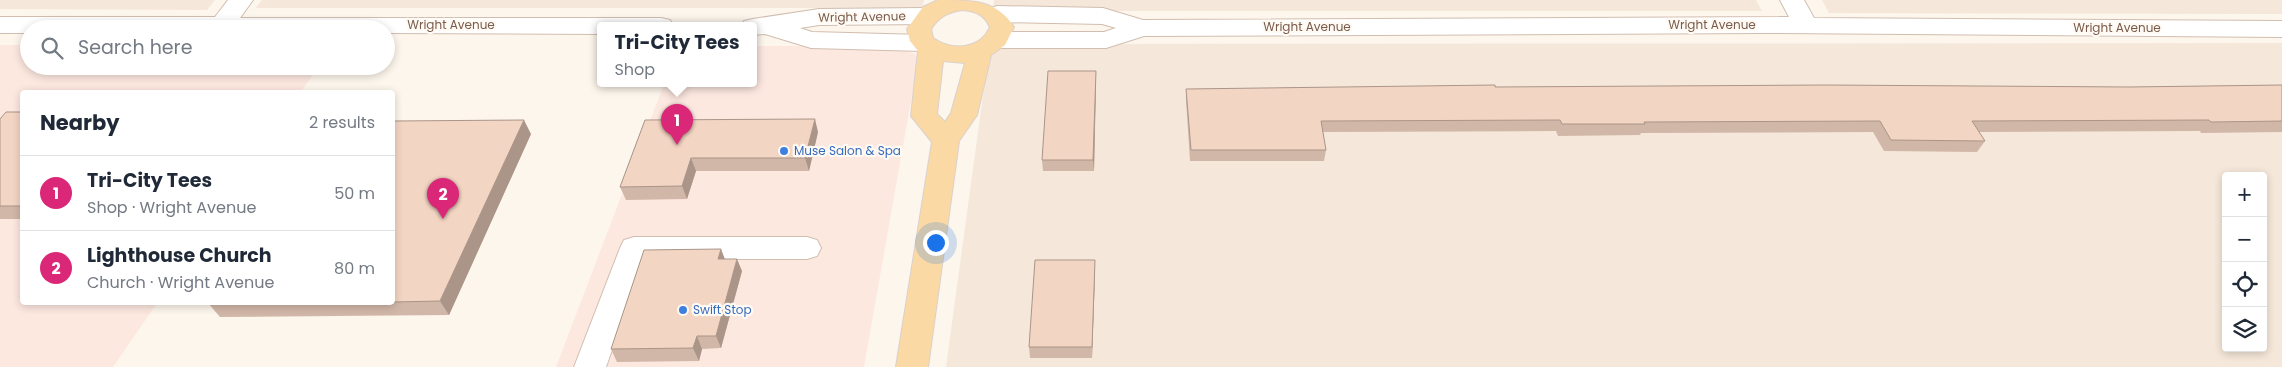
<!DOCTYPE html>
<meta charset="utf-8">
<style>
:root{--surface:#fff;--page:#f6f6f7;--text:#1f2937;--muted:#747a83;--line:#e0e1e3;--accent:#db2777}
body{margin:0;font-family:Poppins,sans-serif;background:var(--page);color:var(--text)}
.controls{position:absolute;right:15px;bottom:15px;display:grid;overflow:hidden;border-radius:5px;box-shadow:0 2px 8px #0003}
.controls button{width:45px;height:45px;display:grid;place-items:center;padding:0;border:0;border-bottom:1px solid var(--line);background:var(--surface);color:var(--text);font:25px sans-serif}
.you{position:absolute;left:935px;top:242px;width:18px;height:18px;margin:-12px;border:4px solid #fff;border-radius:50%;background:#1a73e8;box-shadow:0 0 0 8px #1a73e833}
.badge{display:grid;place-items:center;width:32px;height:32px;border-radius:50%;background:var(--accent);color:#fff;font-size:16px;font-weight:700}
.pin{position:absolute;translate:-50% -41px;filter:drop-shadow(0 1px 2px #0008)}
.pin::after{content:'';position:absolute;top:26px;width:18px;height:15px;background:inherit;clip-path:polygon(0 0,100% 0,50% 100%)}
.popup{position:absolute;left:597px;top:22px;width:160px;height:65px;box-sizing:border-box;display:grid;place-content:center;border-radius:5px;background:var(--surface);filter:drop-shadow(0 1px 4px #0005);font-size:16px;white-space:nowrap;color:var(--muted)}
.popup b{font-size:19px;color:var(--text)}
.popup::after{content:'';position:absolute;left:50%;top:100%;margin-left:-10px;border:10px solid transparent;border-top-color:var(--surface)}
.list{margin:0;padding:0;list-style:none}
h2{display:flex;justify-content:space-between;align-items:center;height:65px;margin:0;padding:0 20px;font-size:21px}
h2 small{font-size:16px;font-weight:400;color:var(--muted)}
.list li{display:grid;grid-template-columns:32px 1fr auto;gap:15px;align-items:center;box-sizing:border-box;height:75px;padding:0 20px;border-top:1px solid var(--line)}
.list b{display:block;font-size:19px;white-space:nowrap}
.list p{margin:0;font-size:16px;white-space:nowrap;color:var(--muted)}
.list em{font-size:16px;font-style:normal;color:var(--muted)}
.icon{flex:none;width:28px;height:28px;fill:none;stroke:currentColor;stroke-width:2;stroke-linecap:round;stroke-linejoin:round}
.map{position:relative;flex:none;width:2282px;height:367px;overflow:hidden}
.search{position:absolute;background:var(--surface);box-shadow:0 2px 8px #0003;left:20px;top:20px;width:375px;height:55px;display:flex;align-items:center;gap:12px;box-sizing:border-box;padding:0 18px;border-radius:28px;color:var(--muted);font-size:19px}
.panel{position:absolute;background:var(--surface);box-shadow:0 2px 8px #0003;left:20px;top:90px;width:375px;height:215px;border-radius:5px}
.map>svg:first-child{display:block}
</style>
<div class="map">
<svg width="2282" height="367" viewBox="0 0 2282 367">
<rect width="100%" height="100%" fill="#fdf6ec"/>
<path fill="#f5e8da" fill-rule="evenodd" d="M0,0h215l-8,10 -207,-1z
M262,0h662l-2,8h-666z
M994,0h762l6,11h-769z
M1822,0h460v14l-453,-1z
M2282,43v324h-1336l44,-323zM2226,176h37v172h-37z"/>
<path fill="#fde8e0" d="M0,45h29v21h290l-18,26h-279v210l135,1 -44,64h-113z
M753,46h141l21,8 3,7 -54,306h-308l108,-283h89z"/>
<g fill="none" stroke-linecap="round" stroke-linejoin="round">
<g stroke="#d1beb0" stroke-width="2">
<path id="minor" d="M228,0h25l-13,18h421l9,2 3,6h-72v8l-215,-1v-4h-357v4h-29v-16h215z
M1780,0h24l10,18 468,3v16l-518,-4 -620,3 -38,12h-110l-9,-2 -3,-6 3,-6 9,-2h108l12,-4 -14,-4 -105,-2 -8,-3 -4,-5 4,-5 8,-3 106,2 40,12 646,-3z
M926,8l9,3 3,5 -3,5 -9,3 -107,1 -19,3 12,4 111,3 9,2 3,6 -3,6 -9,2 -112,-3 -46,-14 -12,1v-9h-12l3,-5 9,-2 66,-10z
M634,237h173l10,3 4,8 -4,8 -10,3h-163l-38,108h-32l46,-119 4,-8z"/>
</g>
<g stroke="#dad1cd" stroke-width="2">
<path id="major" d="M938,0c35,0 59,0 76,27l-9,18 -14,10 -14,60 -18,26 -31,226h-32l36,-225 -21,-26 7,-65 -8,-10 -3,-12 16,-22zM962,10c13,1 22,4 28,17 -10,23 -38,24 -57,11l-2,-9c8,-12 17,-17 31,-19zM943,61l22,2 -14,50 -6,9 -8,-8z"/>
</g>
<use href="#minor" fill="#fff" fill-rule="evenodd"/>
<use href="#major" fill="#fbd9a5" fill-rule="evenodd"/>
</g>
<path fill="#d1b7a8" d="M1096,71v11l-2,89h-51l-1,-11z
M2282,85v47l-81,1 -1,-2 -221,1 6,9 -8,11 -93,-1 -11,-19 -232,1 -1,2 -82,1 -2,-5 -233,1 3,18 -2,11h-134l-4,-61v-11l309,-2h635z
M22,112v107h-22v-100z
M645,120l173,12 -9,39h-113l-9,28 -61,1 -6,-13z
M392,121l139,13 -82,181 -229,2 -12,-14 1,-1h183z
M725,259l17,12 -21,77 -19,1 -3,12 -82,1 -6,-13z
M1095,271l-3,87h-62l-1,-11z"/>
<path fill="#aa9588" d="M1096,71v11l-2,89 -1,-11z
M815,119l3,13 -9,39 -4,-13z
M524,120l7,14 -82,181 -9,-14z
M691,158l5,13 -9,28 -5,-13z
M721,249l5,13 -8,-3z
M737,259l5,12 -21,77 -5,-12z
M1095,260v11l-3,87v-11z
M697,336l5,13 -3,12 -6,-13z"/>
<path fill="#f3d5c3" stroke="#aa9588" d="M1048,71h48l-3,89h-51z
M1495,85v2l331,-2 304,2 152,-2v36l-71,1 -2,-2 -237,1 13,20 -94,-1 -11,-19 -236,1 1,2h-83l-2,-4 -239,1 5,29h-135l-5,-61z
M6,112h16v94h-22v-87z
M815,119l-10,39h-114l-9,28 -62,1 25,-67z
M524,120l-84,181 -48,1v-181z
M721,249l-3,10h19l-21,77h-19l-4,12 -82,1 33,-99z
M1035,260h60l-3,87h-63z
M209,302h85l-86,1z"/>
<g fill="#3f7fe0" stroke="#fffaf3" stroke-width="2">
<circle cx="784" cy="151" r="5"/>
<circle cx="683" cy="310" r="5"/>
</g>
<g text-anchor="middle" stroke-width="4.5" stroke-linejoin="round" paint-order="stroke">
<g font-size="12" fill="#7a5c4d" stroke="#fffaf3">
<text transform="translate(862 17) rotate(-1)" y="4">Wright Avenue</text>
<text x="451" y="29">Wright Avenue</text>
<text x="1712" y="29">Wright Avenue</text>
<text x="1307" y="31">Wright Avenue</text>
<text x="2117" y="32">Wright Avenue</text>
</g>
<g font-size="12" fill="#366cbe" stroke="#fffaf3" text-anchor="start">
<text x="794" y="155">Muse Salon &amp; Spa</text>
<text x="693" y="314">Swift Stop</text>
</g>
</g>
</svg>
<div class="controls">
<button>+</button>
<button>−</button>
<button><svg class="icon" aria-label="locate" viewBox="0 0 24 24"><circle cx="12" cy="12" r="6"/><path d="M12 2v4M12 18v4M2 12h4M18 12h4"/></svg></button>
<button><svg class="icon" aria-label="layers" viewBox="0 0 24 24"><path d="M12 4l9 5-9 5-9-5zM3 14l9 5 9-5"/></svg></button>
</div>
<div class="you"></div>
<div class="pin badge" style="left:677px;top:145px">1</div>
<div class="popup"><b>Tri-City Tees</b>Shop</div>
<div class="pin badge" style="left:443px;top:219px">2</div>
<div class="search"><svg class="icon" aria-label="search" viewBox="0 0 24 24"><circle cx="10" cy="10" r="6"/><path d="M15 15l6 6"/></svg>Search here</div>
<section class="panel">
<h2>Nearby<small>2 results</small></h2>
<ul class="list">
<li><span class="badge">1</span><div><b>Tri-City Tees</b><p>Shop · Wright Avenue</p></div><em>50 m</em></li>
<li><span class="badge">2</span><div><b>Lighthouse Church</b><p>Church · Wright Avenue</p></div><em>80 m</em></li>
</ul>
</section>
</div>
